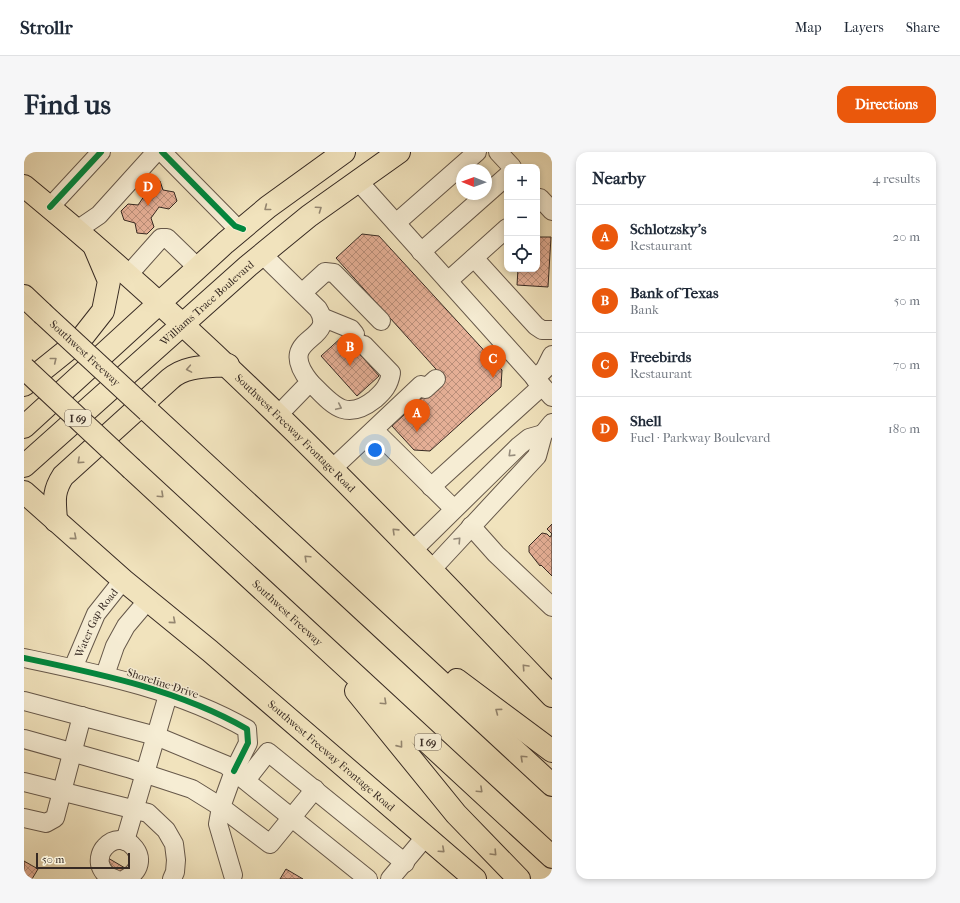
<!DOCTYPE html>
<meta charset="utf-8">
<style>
:root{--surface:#fff;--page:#f6f6f7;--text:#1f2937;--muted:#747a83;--line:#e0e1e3;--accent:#ea580c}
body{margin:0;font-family:"IM FELL French Canon",serif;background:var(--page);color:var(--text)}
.controls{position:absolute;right:12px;top:12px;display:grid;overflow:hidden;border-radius:8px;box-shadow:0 2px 6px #0003}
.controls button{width:36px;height:36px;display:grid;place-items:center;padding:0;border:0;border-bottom:1px solid var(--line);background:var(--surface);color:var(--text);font:20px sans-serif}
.compass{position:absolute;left:432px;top:12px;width:36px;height:36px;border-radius:50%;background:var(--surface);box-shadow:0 2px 6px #0003;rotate:271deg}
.scale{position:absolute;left:12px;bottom:10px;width:94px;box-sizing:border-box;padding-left:4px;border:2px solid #372a23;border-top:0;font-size:11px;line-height:14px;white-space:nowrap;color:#372a23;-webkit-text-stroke:3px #f6edd4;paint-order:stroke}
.you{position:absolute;left:351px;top:298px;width:14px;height:14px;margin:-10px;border:3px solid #fff;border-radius:50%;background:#1a73e8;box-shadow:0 0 0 6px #1a73e833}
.badge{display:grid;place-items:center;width:26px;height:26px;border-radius:50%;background:var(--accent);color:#fff;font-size:13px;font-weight:700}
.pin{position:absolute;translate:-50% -33px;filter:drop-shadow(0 1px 2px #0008)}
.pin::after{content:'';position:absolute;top:21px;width:14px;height:12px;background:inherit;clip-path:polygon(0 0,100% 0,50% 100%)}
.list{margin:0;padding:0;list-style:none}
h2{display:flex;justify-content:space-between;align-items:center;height:52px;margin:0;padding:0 16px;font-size:17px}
h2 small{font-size:13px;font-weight:400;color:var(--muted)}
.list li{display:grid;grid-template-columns:26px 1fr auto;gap:12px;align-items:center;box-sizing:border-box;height:64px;padding:0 16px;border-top:1px solid var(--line)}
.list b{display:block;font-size:15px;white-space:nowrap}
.list p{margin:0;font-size:13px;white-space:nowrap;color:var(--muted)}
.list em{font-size:13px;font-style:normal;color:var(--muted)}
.icon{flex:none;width:22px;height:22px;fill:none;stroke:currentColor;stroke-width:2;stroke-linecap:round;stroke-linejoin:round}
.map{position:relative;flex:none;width:528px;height:727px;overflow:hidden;border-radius:12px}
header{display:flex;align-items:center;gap:24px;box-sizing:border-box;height:56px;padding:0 20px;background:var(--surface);border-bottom:1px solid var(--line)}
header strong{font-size:19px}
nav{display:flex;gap:22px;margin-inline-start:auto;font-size:14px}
.intro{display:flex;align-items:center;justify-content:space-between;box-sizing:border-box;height:96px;padding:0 24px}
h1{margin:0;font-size:28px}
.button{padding:10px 18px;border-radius:12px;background:var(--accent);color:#fff;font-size:14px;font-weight:700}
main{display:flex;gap:24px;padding:0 24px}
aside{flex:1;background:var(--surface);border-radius:12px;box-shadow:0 2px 6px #0003}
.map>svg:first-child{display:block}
</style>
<header>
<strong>Strollr</strong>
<nav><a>Map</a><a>Layers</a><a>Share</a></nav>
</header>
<div class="intro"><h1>Find us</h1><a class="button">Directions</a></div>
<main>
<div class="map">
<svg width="528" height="727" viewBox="0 0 528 727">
<defs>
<pattern id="building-cross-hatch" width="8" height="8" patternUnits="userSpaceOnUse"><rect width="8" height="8" fill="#e5af96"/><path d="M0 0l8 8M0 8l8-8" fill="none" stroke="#ba8f7a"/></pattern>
</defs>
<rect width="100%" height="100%" fill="#f1e3bd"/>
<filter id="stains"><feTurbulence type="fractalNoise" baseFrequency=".005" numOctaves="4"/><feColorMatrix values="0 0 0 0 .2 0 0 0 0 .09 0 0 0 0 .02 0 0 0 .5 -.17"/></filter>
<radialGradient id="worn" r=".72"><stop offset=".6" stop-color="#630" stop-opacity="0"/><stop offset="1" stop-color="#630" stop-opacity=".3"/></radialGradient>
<path fill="url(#building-cross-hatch)" stroke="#372a23" d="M126,26l10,3 3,9 11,2 3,9 -8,8 -10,-2 -8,11 3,9 -7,7 -10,-1 -2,-10 -11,-3 -3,-9 7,-7 10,1 7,-10 -2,-8z
M338,82l17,2 123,134 -1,17 -71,64 -16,-1 -22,-24 52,-48 -108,-120z
M513,85h14l-3,50 -31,-2 1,-16h19z
M336,177l9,11 -12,11 22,25 -22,20 -36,-40 22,-20 5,5z
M528,372v10l-5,-5z
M518,381l5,1 3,3 2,-3v42l-11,-11 -1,1 -11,-14v-6z
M84,706l17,10 -6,11 -23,-1z
M0,709l14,8 -6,10h-8z
M262,717l17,10h-23z"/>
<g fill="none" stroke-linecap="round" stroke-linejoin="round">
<g stroke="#66584a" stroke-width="20">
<g id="minor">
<path d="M138,0l73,74 8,3"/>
<path d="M474,0l14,15"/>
<path d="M335,30l193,215"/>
<path d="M516,46l12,13"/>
<path d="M26,55l51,-55"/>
<path d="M372,71l81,-71"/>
<path d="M53,78l22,-15 57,-63"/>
<path d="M397,100l86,-76"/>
<path d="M239,103l55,54c21,34 -45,26 -8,73l-31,32"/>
<path d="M450,106l62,68 6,4h10"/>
<path d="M104,123l33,-37h6l31,30"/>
<path d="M424,129l59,-53"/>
<path d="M278,141l23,-21 9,1 47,48"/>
<path d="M300,166l27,11 4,5"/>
<path d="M511,227l10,-10 7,-14"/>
<path d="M286,230c22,22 35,41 65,17 9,-8 14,-14 16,-26l-27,-28"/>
<path d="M350,278l80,79"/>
<path d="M308,317l89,-84 4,4 11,-10"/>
<path d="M407,335l111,-101"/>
<path d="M447,374l25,28 56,53"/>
<path d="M390,397l105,-103 10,-8 14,-4"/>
<path d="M408,417l105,-113 6,-22 9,-11"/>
<path d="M0,506c76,16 155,32 223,71l1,14 -14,28 -13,36 -3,17 15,51"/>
<path id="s1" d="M49,516l23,-54 27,-34"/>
<path d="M81,523l10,-29 11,-20 22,-26"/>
<path d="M0,549l132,35 70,29 142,114"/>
<path d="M0,587l104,29 64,21 29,18 49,37 45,-55"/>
<path d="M222,628l22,-28 137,111"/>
<path d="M0,630l124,31 18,17 8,14 2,16 -1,12 -3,7"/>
<path d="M0,666l22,5 9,-5 27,-102"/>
<path d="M101,689l43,-146"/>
<path d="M91,727c-7,-2 -13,-7 -15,-15 -1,-6 1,-13 5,-17 20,-23 53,16 20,32"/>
<path d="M366,727l36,-43"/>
</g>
</g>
<g stroke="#372a23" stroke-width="24">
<g id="major">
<path id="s2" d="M0,34c190,156 359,332 528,510"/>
<path d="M0,233l57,-46 22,-28 6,-30 -14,-33"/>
<path d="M0,275l201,-184 43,-36 76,-55"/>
<path id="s3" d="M0,314l224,-200 61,-50 90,-64"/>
<path id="s4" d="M0,340l99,88 87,71 265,228"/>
<path d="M32,369c-1,-19 -4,-28 7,-45l107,-97c16,-14 38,-12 58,-14"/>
</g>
</g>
<g stroke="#372a23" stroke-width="24">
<g id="highway">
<path d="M0,144l18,17"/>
<path d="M124,259l404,374"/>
<path id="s5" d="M108,317l420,388"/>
<path d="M433,528l95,71"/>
<path d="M332,539l100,123 63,65"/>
</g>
</g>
<use href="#minor" stroke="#f6edd4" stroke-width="18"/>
<use href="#major" stroke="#f1e3bd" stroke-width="22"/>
<use href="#highway" stroke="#f1e3bd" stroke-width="22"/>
<g stroke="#372a23" stroke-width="24" stroke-linecap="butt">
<g id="highway-bridge">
<path id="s6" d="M18,161l106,98"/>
<path d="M0,216l108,101"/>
</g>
</g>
<use href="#highway-bridge" stroke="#f1e3bd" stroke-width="22"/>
<g stroke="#f6edd4" stroke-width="8">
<path id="cycleway" d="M138,0l73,74 8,3
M26,55l51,-55
M0,506c76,16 155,32 223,71l1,14 -14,28"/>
</g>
<use href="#cycleway" stroke="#00873e" stroke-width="6"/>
</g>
<defs><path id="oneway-chevron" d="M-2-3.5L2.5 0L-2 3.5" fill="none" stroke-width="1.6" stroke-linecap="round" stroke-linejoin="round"/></defs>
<g stroke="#948670">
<use href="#oneway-chevron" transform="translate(243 56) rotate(142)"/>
<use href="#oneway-chevron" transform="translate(295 57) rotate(-35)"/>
<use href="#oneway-chevron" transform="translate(30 208) rotate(-39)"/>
<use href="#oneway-chevron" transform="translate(165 217) rotate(170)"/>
<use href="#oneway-chevron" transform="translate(56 309) rotate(138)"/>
<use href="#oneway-chevron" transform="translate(137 343) rotate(43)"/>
<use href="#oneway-chevron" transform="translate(371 379) rotate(-136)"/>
<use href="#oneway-chevron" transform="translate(50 385) rotate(41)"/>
<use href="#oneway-chevron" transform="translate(283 406) rotate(-137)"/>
<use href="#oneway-chevron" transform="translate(149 469) rotate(40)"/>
<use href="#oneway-chevron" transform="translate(501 515) rotate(-133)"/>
<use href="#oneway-chevron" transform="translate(360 550) rotate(43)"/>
<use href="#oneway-chevron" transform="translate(474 559) rotate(-143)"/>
<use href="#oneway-chevron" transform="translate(376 593) rotate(51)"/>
<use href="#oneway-chevron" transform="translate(499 606) rotate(-137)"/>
<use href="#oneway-chevron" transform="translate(456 638) rotate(43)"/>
<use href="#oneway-chevron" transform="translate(418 698) rotate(42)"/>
<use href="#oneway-chevron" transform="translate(470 701) rotate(46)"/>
</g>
<g stroke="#968c7c">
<use href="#oneway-chevron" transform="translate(315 255) rotate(25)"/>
<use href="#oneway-chevron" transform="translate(487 302) rotate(136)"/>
<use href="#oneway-chevron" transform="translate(434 388) rotate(-47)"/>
</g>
<g text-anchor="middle" stroke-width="3" stroke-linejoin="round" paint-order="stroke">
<g fill="#f6edd4" stroke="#706458" stroke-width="1">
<rect x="41" y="258" width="26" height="16" rx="3"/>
<rect x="391" y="582" width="26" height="16" rx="3"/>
</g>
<g font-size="10" font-weight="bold" fill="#372a23">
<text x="54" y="270">I 69</text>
<text x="404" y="594">I 69</text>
</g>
<g font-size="11" fill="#372a23" stroke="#f6edd4">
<text dy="4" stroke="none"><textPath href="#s3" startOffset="245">Williams Trace Boulevard</textPath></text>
<text dy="4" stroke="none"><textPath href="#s6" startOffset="59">Southwest Freeway</textPath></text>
<text dy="4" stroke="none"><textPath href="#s2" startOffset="367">Southwest Freeway Frontage Road</textPath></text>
<text dy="4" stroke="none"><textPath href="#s5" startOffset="212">Southwest Freeway</textPath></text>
<text dy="4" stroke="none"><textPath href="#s1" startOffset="51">Water Gap Road</textPath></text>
<text transform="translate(139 531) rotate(18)" y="4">Shoreline Drive</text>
<text dy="4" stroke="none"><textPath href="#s4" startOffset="405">Southwest Freeway Frontage Road</textPath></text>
</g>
</g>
<rect width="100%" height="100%" filter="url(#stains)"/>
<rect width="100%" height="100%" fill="url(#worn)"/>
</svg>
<div class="controls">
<button>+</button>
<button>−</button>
<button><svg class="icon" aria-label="locate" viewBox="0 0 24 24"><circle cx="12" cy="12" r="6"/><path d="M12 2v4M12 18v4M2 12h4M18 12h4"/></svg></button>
</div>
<svg class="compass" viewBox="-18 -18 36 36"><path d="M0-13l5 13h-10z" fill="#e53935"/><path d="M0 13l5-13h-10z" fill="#747a83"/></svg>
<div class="scale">50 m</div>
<div class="you"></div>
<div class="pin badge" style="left:393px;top:280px">A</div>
<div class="pin badge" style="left:326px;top:214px">B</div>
<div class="pin badge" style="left:469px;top:226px">C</div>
<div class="pin badge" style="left:124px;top:54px">D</div>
</div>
<aside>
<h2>Nearby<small>4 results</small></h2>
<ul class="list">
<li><span class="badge">A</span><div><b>Schlotzsky's</b><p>Restaurant</p></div><em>20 m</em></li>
<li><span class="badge">B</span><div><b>Bank of Texas</b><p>Bank</p></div><em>50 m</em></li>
<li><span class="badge">C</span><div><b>Freebirds</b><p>Restaurant</p></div><em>70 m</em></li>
<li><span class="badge">D</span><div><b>Shell</b><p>Fuel · Parkway Boulevard</p></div><em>180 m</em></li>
</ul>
</aside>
</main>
